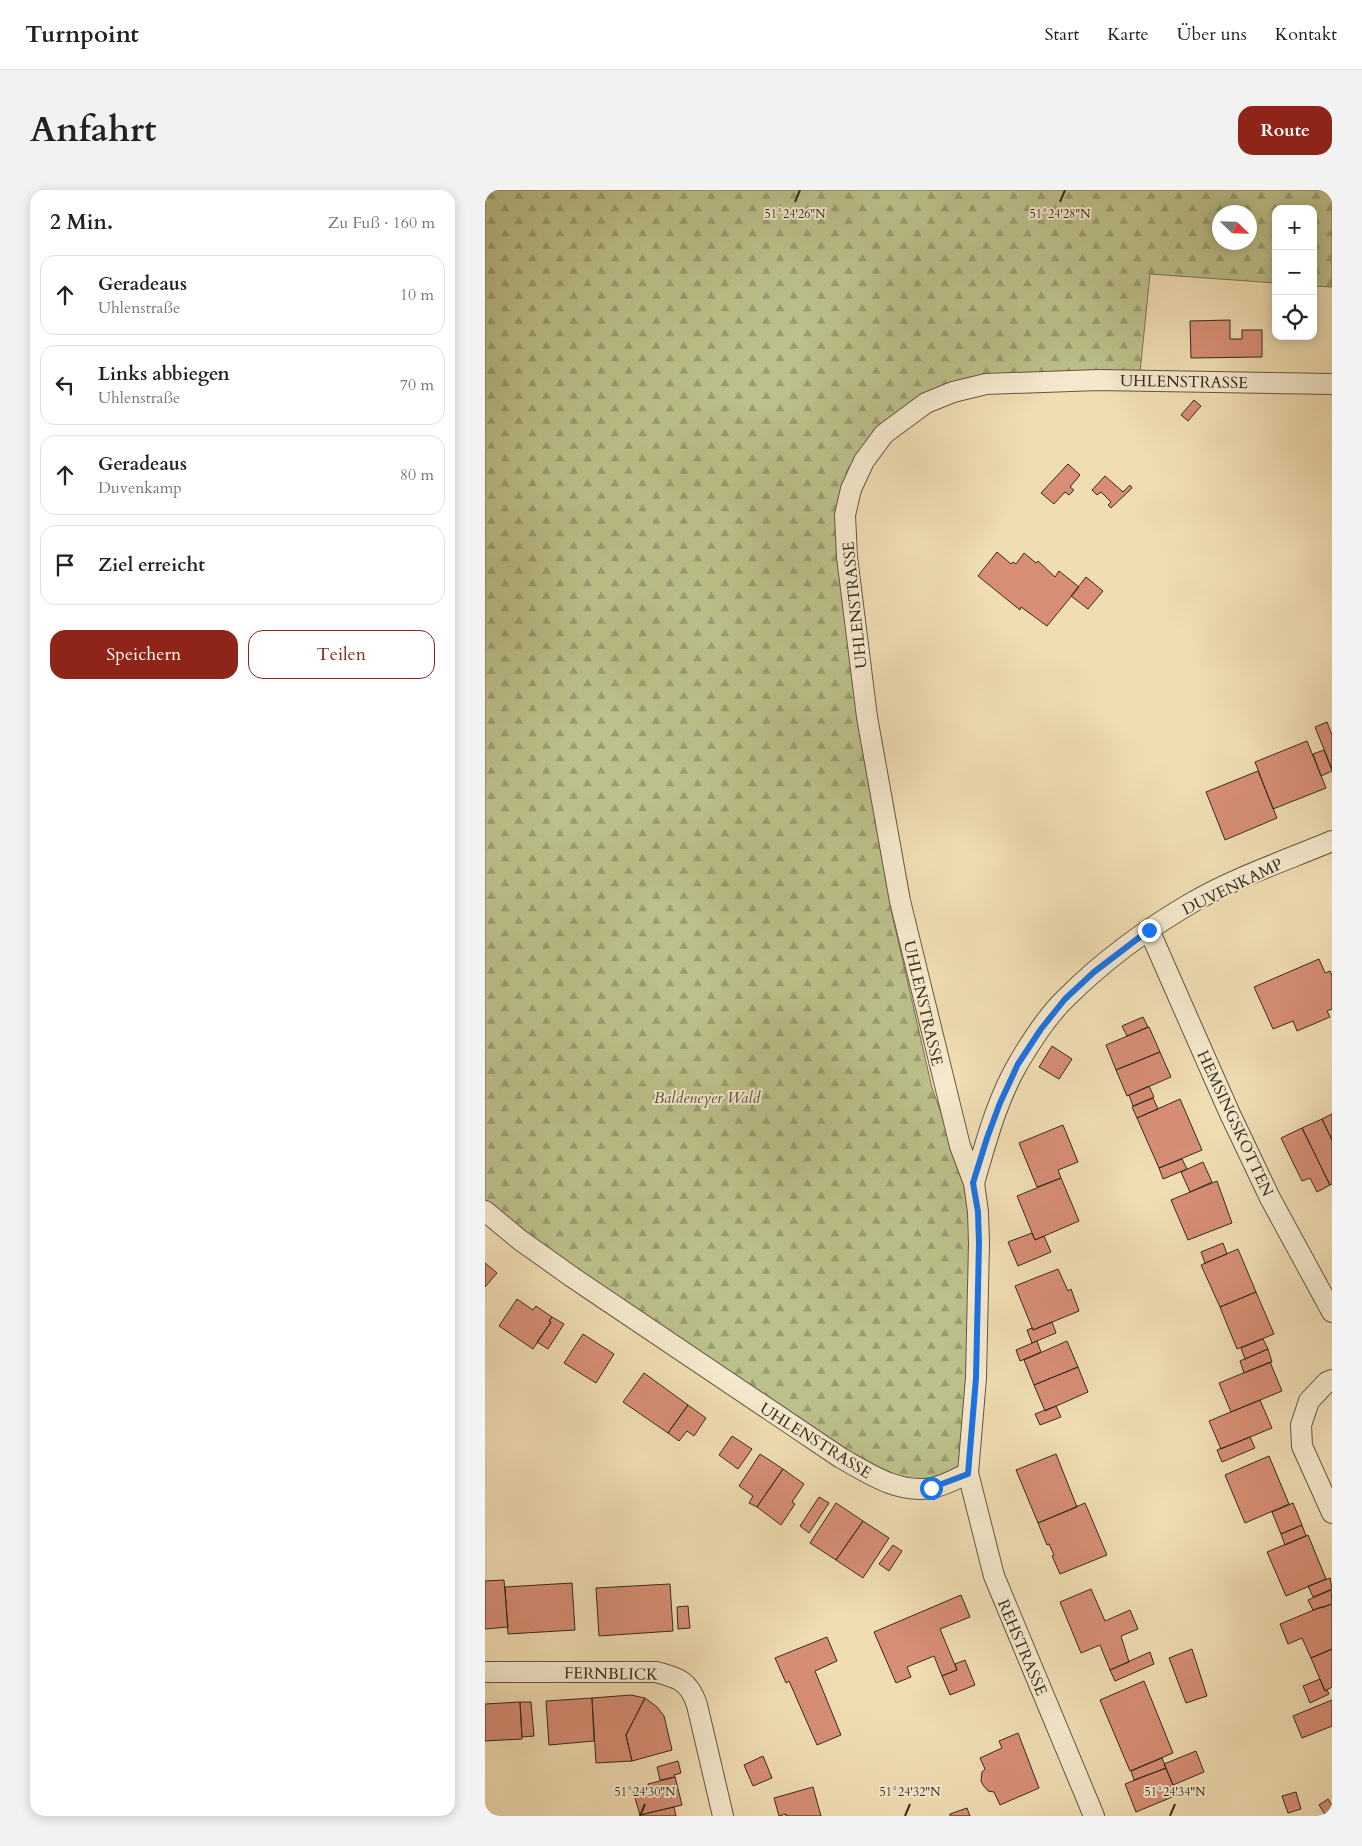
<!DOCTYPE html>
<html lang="de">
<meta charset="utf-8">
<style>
:root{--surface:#fff;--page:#f2f2f2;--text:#222;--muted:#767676;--line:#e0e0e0;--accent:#8f2418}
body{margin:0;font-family:Cardo,serif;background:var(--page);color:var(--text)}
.controls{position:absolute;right:15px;top:15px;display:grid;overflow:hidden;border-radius:10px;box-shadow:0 2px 12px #0003}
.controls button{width:45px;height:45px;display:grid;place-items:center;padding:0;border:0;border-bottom:1px solid var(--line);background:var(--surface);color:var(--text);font:25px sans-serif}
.compass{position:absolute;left:727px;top:15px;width:45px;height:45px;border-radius:50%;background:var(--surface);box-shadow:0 2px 12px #0003;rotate:113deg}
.stop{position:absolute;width:15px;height:15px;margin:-11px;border:4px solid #1a73e8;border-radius:50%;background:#fff}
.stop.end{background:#1a73e8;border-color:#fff;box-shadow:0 1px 5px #0008}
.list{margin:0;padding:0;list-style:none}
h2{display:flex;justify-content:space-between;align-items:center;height:65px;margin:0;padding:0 20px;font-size:21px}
h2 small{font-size:16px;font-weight:400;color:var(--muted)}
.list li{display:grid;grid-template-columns:32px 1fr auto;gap:15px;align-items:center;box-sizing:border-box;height:80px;margin:0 10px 10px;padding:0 10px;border:1px solid var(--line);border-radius:15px}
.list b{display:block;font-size:19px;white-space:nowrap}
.list p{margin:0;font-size:16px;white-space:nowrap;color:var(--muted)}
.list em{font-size:16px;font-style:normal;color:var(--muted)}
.actions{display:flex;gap:10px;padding:15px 20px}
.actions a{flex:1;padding:11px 0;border:1px solid var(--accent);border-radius:15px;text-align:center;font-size:18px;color:var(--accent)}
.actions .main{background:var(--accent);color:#fff}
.icon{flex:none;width:28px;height:28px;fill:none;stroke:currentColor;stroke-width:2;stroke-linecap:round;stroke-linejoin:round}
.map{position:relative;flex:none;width:847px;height:1626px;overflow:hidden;border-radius:15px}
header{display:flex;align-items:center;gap:30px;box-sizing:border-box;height:70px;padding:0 25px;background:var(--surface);border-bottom:1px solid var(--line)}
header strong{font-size:24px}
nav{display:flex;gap:28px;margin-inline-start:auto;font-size:18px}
.intro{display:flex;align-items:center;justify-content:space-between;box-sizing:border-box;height:120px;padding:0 30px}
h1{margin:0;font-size:35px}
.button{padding:12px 22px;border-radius:15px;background:var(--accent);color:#fff;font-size:18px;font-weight:700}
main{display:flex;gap:30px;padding:0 30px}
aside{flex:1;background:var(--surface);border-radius:15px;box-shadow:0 2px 12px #0003}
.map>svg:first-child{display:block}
</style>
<header>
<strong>Turnpoint</strong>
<nav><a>Start</a><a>Karte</a><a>Über uns</a><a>Kontakt</a></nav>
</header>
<div class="intro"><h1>Anfahrt</h1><a class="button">Route</a></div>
<main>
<aside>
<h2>2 Min.<small>Zu Fuß · 160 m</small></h2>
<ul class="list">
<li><svg class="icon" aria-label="ahead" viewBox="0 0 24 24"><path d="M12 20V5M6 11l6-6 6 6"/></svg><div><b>Geradeaus</b><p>Uhlenstraße</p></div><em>10 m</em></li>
<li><svg class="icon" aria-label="left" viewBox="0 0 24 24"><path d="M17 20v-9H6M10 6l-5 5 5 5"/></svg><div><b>Links abbiegen</b><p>Uhlenstraße</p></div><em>70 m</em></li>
<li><svg class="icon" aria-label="ahead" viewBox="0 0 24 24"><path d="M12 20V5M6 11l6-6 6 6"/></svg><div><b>Geradeaus</b><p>Duvenkamp</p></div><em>80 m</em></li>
<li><svg class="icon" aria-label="arrive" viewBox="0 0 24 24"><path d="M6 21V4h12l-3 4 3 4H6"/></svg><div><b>Ziel erreicht</b></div></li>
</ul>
<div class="actions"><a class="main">Speichern</a><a>Teilen</a></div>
</aside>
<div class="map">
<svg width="847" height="1626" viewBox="0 0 847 1626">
<defs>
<pattern id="forest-firs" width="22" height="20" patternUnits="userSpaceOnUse" patternTransform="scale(1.25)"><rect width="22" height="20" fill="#bcc08a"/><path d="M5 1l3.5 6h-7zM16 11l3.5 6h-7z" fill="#9a9c70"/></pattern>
</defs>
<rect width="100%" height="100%" fill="#f0ddb2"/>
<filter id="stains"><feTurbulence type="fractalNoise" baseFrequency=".004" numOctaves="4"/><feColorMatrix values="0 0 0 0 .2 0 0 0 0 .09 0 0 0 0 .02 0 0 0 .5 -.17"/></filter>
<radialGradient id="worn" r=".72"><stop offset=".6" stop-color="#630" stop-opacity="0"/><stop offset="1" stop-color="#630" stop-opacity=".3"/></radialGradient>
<path fill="url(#forest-firs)" stroke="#797554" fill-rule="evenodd" d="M0,0h847v97l-19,-1v-77h-37v74l-126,-9 -10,98 -218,27 -77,89 19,243 28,183 40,174 36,99 4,60 -10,222 -19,11 -57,-2 -401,-272zM734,22h30v30h-30z"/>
<path fill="#d78e75" stroke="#362a1e" d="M745,130v19h12v-9h20v27l-71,1 -1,-37z
M709,210l7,6 -13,15 -7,-6z
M583,274l12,11 -10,12 4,3 -5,5 -4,-3 -11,12 -13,-11z
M620,286l18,16 7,-7 2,3 -21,20 -3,-3 3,-3 -10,-10 -4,3 -5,-5z
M512,362l14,12 2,-2 3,2 8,-11 12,10 2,-2 17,16 4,-6 20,16 -32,39 -26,-19 -1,3 -42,-34z
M601,387l17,14 -15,18 -17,-13z
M842,532l5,13v34l-17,-42z
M822,551l19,47 -53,21 -18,-47z
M839,560l8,21 -11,5 -8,-22z
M773,581l19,47 -52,22 -19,-48z
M834,769l6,14 5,-2 2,5v33l-5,2 3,6 -33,14 -4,-10 -20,8 -19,-42z
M658,827l5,10 -21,9 -5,-10z
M664,837l11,25 -44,18 -10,-25z
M567,856l20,13 -13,20 -20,-12z
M675,862l11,25 -44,19 -11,-26z
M664,896l5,11 -21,9 -4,-11z
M668,908l5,11 -21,9 -5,-11z
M695,909l22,51 -43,18 -22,-50z
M847,924v26l-10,-21z
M837,929l10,21v44l-2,1 -28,-57z
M578,935l15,37 -20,8 3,8 -24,9 -18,-44z
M817,938l28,57 -13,7 -7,-14 -8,3 -21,-43z
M697,969l5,10 -24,10 -4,-11z
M718,972l9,20 -22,10 -9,-20z
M576,988l18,43 -44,19 -18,-44z
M732,991l15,42 -44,17 -17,-40z
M547,1043l3,7 9,-4 7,16 -33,14 -10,-24z
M738,1053l4,11 -22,9 -4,-11z
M753,1059l18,43 -36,15 -19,-42z
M0,1073l12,10 -12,14z
M573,1079l10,22 3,-2 8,22 -46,19 -18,-44z
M771,1102l18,42 -37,15 -17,-42z
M32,1109l16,11 3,-4 16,11 -3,4 2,1 -18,27 -34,-23z
M67,1127l12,7 -16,25 -11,-7 14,-20 -2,-1z
M567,1132l4,11 -24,10 -5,-13 5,-2 1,2z
M98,1144l31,20 -18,29 -32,-20z
M778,1149l5,10 -23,10 -4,-11z
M552,1151l4,11 -21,9 -4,-11z
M582,1151l11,26 -44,18 -10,-25z
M783,1159l4,13 -28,11 -4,-12z
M785,1172l12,29 -51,21 -12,-29z
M593,1177l10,25 -43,19 -11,-26z
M159,1183l44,32 -20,28 -45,-31z
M775,1210l12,28 -51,21 -12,-28z
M203,1215l18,13 -12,18 -7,-5 -8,10 -11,-8z
M571,1216l5,11 -21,8 -5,-11z
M247,1246l20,13 -14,20 -19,-14z
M765,1247l5,11 -33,14 -5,-12z
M275,1264l23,15 -26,38 -8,-4 4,-7 -14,-10z
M571,1264l21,53 -39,16 -22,-53z
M784,1266l20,48 -44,19 -20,-48z
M298,1279l21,15 -12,18 3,2 -14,21 -24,-18z
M334,1307l10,6 -20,30 -9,-7z
M351,1313l27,18 -27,39 -26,-17z
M600,1313l22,52 -47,19 -8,-18 2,-1 -5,-11 -2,1 -9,-22z
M808,1313l9,22 -21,9 -9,-22z
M378,1331l26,17 -26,40 -27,-18z
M817,1335l4,11 -21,9 -4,-11z
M823,1345l18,44 -40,17 -19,-44z
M408,1355l9,6 -13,20 -10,-7z
M845,1388l2,11 -19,8 -5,-11z
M19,1390l4,47 -23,2v-48z
M87,1393l3,47 -67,4 -3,-47z
M185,1394l3,47 -74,5 -3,-48z
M606,1399l14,32 25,-11 8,19 -17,7 8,26 -19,8 -10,-25 -19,8 -21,-51z
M846,1400l1,14 -19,6 -5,-10z
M476,1405l9,22 -30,12 17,41 -15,6 -8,-20 -27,11 4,10 -15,6 -22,-51z
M847,1414v45l-21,9 -9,-20 -14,6 -8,-20 41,-17v1z
M203,1416l2,22 -12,1 -1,-22z
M342,1447l10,24 -22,10 26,64 -24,10 -28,-64 -3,2 -11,-25z
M707,1459l15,47 -21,7 -17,-45z
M847,1459v38l-7,4 -14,-33z
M665,1462l4,12 -39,17 -5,-11z
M480,1470l10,25 -25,10 -8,-19 15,-6 -2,-6z
M835,1489l5,12 2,-1 2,4 -19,9 -7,-17z
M659,1491l29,72 -43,18 -30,-71z
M146,1505l14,3 -19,37 6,26 -36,2 -4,-65z
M107,1508l2,43 -45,4 -3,-44z
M160,1508l12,9 7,9 8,34 -40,11 -6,-26z
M847,1510v26l-30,12 -9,-22z
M35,1512l2,37 -37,2v-37z
M35,1512h11l3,34 -12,1z
M533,1543l21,55 -39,17 -6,-13 -6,-1 -5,-6 -2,-4 1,-9 3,-3 -5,-11 22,-10 -3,-7z
M711,1561l8,21 -31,13 -9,-21z
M278,1566l9,22 -19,8 -9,-21z
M677,1568l4,10 -32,12 -3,-9z
M193,1571l3,12 -7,2 1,2 -15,3 -3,-13z
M681,1578l11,27 -41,17 -11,-28z
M190,1587l7,28 -42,10 -7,-24 15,-4v-3z
M328,1597l8,29h-35v-2l-7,2 -5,-18z
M811,1602l5,17 -13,4 -6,-17z
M843,1609l4,6v11h-6l-7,-11z
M189,1617l2,9h-36v-1z
M482,1618l3,8h-20v-2z"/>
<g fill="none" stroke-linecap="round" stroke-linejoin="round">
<g stroke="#645743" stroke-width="22">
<path id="minor" d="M664,740l81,184 40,84 62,114
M489,993c12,-41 23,-84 45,-121 13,-22 28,-46 47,-64 37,-37 82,-70 127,-96 41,-24 94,-42 139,-61
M0,1021l35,29 52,37 269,181c27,15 57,36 90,30 13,-2 25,-9 37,-15
M847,1190l-5,2 -18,19 -8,24 1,21 30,67
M0,1482h171c23,6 33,9 41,33l26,111
M609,1626l-100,-240 -26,-103 8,-95 3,-135 -1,-31 -4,-29 -14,-37 -60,-245 -33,-184 -20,-160 -2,-42 6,-26 13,-28 20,-27 42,-31 27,-11 33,-8 113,-4 233,4"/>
</g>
<use href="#minor" stroke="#f5e9cd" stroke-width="20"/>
</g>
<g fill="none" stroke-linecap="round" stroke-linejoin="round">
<path stroke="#1a73e8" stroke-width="6" d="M446,1298l37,-14 8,-96 3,-135 -1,-31 -5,-29 14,-45 13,-35 18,-39 23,-35 24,-30 29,-27 55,-42"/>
</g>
<path fill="none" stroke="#362a1e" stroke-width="2" d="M310,12l5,-12M575,12l5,-12M155,1626l5,-12M420,1626l5,-12M685,1626l5,-12"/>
<g text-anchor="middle" stroke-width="4" stroke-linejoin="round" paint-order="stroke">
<g font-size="16" fill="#362a1e" stroke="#f5e9cd">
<text transform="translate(699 191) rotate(1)" y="6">UHLENSTRASSE</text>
<text transform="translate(369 415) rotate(-96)" y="6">UHLENSTRASSE</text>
<text transform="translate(747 696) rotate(-26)" y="6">DUVENKAMP</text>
<text transform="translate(439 813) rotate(77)" y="6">UHLENSTRASSE</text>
<text transform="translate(751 933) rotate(65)" y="6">HEMSINGSKOTTEN</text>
<text transform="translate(331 1250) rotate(32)" y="6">UHLENSTRASSE</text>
<text transform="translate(538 1457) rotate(67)" y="6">REHSTRASSE</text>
<text transform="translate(126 1483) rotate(1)" y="6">FERNBLICK</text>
</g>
<g font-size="16" font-style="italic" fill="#585039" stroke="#f5e9cd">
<text x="222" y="913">Baldeneyer Wald</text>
</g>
</g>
<g font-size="12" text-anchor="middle" fill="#362a1e" stroke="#f5e9cd" stroke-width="4" stroke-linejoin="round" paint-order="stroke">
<text x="310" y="28">51°24'26"N</text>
<text x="575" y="28">51°24'28"N</text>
<text x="160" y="1606">51°24'30"N</text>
<text x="425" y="1606">51°24'32"N</text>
<text x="690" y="1606">51°24'34"N</text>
</g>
<rect width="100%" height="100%" filter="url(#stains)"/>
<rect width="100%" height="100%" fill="url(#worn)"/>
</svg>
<div class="controls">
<button>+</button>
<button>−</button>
<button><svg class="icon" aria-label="locate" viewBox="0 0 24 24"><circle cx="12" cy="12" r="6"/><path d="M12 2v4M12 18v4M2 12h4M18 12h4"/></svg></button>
</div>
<svg class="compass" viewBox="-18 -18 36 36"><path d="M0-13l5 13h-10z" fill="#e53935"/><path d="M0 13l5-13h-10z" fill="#767676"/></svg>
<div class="stop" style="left:446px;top:1298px"></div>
<div class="stop end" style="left:664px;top:740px"></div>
</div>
</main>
